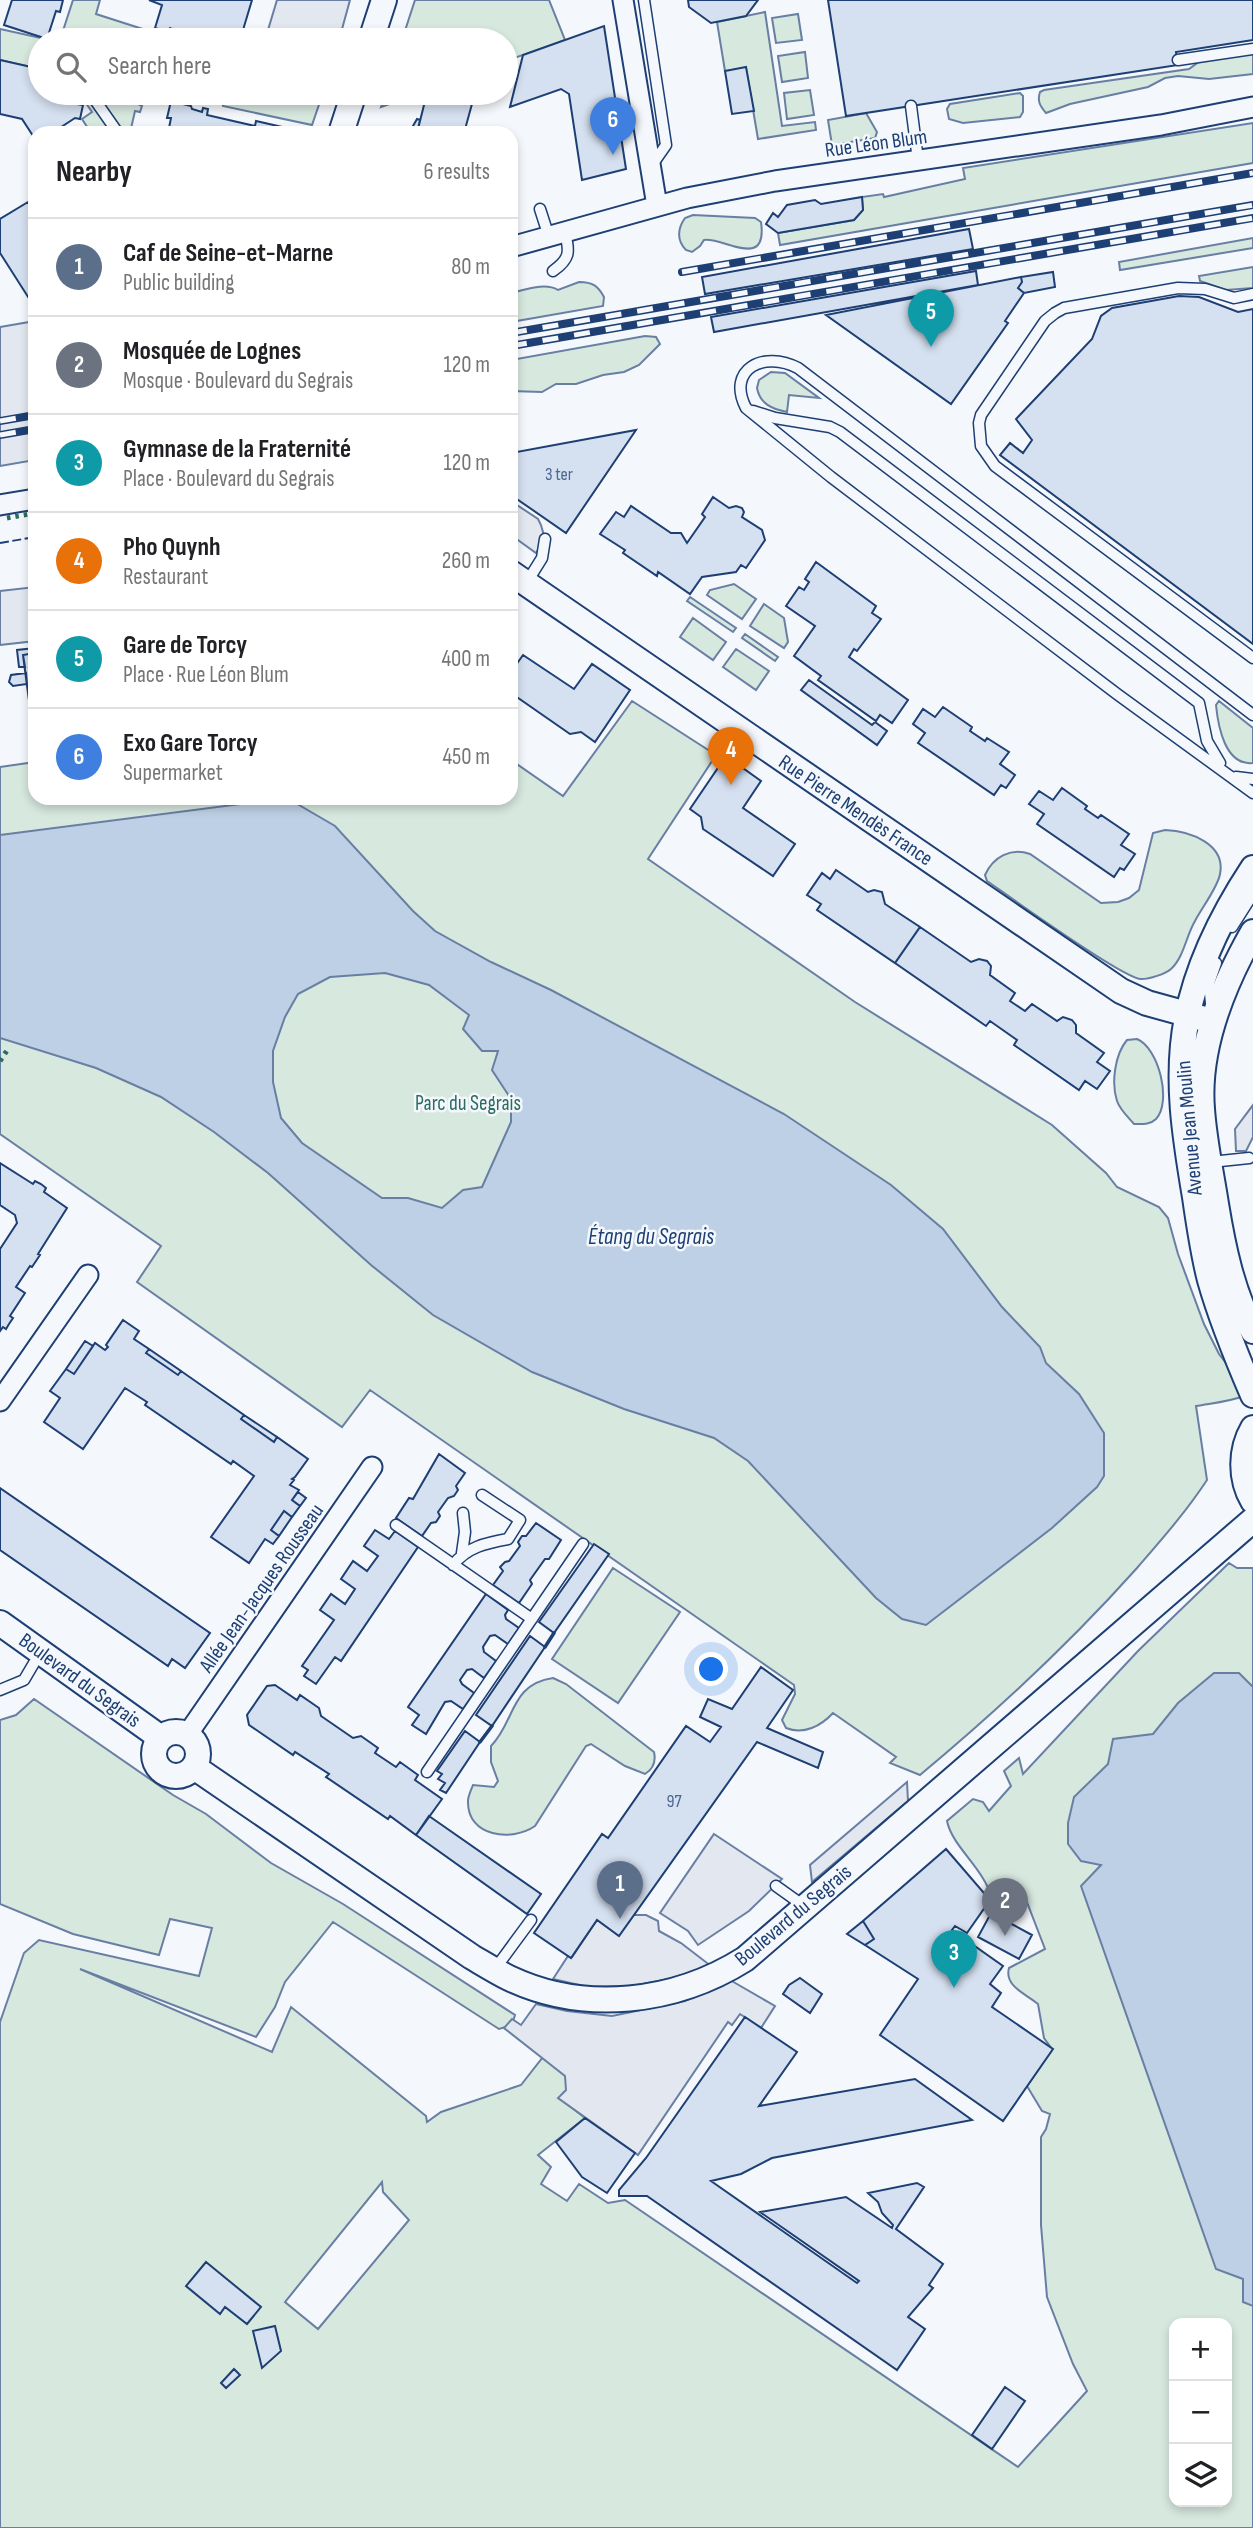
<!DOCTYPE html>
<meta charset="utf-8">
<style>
:root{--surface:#fff;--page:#f6f6f6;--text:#202124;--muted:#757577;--line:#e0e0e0;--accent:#0f766e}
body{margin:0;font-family:"Sofia Sans Condensed",sans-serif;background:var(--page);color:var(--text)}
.controls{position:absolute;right:21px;bottom:21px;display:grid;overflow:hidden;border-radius:14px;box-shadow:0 4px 10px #0003}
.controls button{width:63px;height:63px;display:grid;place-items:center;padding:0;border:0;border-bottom:2px solid var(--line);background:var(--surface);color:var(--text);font:35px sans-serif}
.you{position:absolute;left:712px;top:1670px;width:24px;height:24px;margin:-18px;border:5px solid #fff;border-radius:50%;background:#1a73e8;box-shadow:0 0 0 10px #1a73e833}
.badge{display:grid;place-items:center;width:46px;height:46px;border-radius:50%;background:var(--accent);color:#fff;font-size:23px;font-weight:700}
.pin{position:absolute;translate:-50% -58px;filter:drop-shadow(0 2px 4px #0008)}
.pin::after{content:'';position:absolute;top:37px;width:24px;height:21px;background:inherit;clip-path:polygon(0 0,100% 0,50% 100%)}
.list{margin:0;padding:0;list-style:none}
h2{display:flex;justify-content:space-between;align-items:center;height:91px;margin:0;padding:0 28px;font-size:30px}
h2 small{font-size:23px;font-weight:400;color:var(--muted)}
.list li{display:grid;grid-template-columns:46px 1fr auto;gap:21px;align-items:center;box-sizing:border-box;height:98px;padding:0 28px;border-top:2px solid var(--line)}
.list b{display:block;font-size:26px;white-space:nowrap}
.list p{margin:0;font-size:23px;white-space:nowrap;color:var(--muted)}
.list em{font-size:23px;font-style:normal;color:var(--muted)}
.icon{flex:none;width:38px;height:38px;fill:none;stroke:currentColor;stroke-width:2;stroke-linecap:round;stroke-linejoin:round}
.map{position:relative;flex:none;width:1253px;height:2528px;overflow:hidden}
.search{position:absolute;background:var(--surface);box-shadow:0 4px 10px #0003;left:28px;top:28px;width:490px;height:77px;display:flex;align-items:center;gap:18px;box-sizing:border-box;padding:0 24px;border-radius:38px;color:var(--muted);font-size:26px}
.panel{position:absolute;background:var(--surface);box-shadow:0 4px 10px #0003;left:28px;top:126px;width:490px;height:679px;border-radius:21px}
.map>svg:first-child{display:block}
</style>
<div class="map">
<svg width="1253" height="2528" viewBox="0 0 1253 2528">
<rect width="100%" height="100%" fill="#f4f7fb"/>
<path fill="#d7e8df" stroke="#687fa3" stroke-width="2" fill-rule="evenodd" d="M73,0h27l-4,14 81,26h-117z
M415,0h134l16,40 -59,21v-21h-104z
M765,12l17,114 33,-4 1,8 -58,9 -12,-71 -21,3 -8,-49z
M798,14l4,26 -26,3 -4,-25z
M0,29l50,11h-10v29l-40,-9z
M805,52l3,26 -26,4 -4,-26z
M1253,53v21l-44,5 -31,-3 -13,2 -17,9 -78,17 -24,9c-6,-7 -9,-12 -6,-21l4,-2 145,-21 11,-8z
M810,90l4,25 -27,4 -3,-26z
M79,93h63l-4,11 4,2 -2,6 -5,-1 -5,22h-39l-9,-14 10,-7z
M195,93h128l-11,32 -89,-19v-6z
M386,93h34l-39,14z
M1020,93l3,3v16l-3,5 -57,6 -14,-4 -2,-10 3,-5z
M866,113l11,19 -2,6 -43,7 -4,-25z
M1253,123v40l-473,82 -2,-12 76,-13 9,-10 -1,-13 21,-3 1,3 81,-18 -2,-11z
M693,215l62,3 6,4c7,49 -37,15 -57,18l-4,6 -8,6 -6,-2c-9,-9 -9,-21 -1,-32z
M1253,238v10l-133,22 -1,-8z
M1253,267v21l-27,2 -26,-9 -1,-5z
M579,282c14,0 19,4 25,15l-1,9 -92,16v-29c14,-3 34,-11 47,-3z
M645,336l11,1 4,7 -21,21 -15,7 -21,3 -27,9h-20l-14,8 -31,-1v-31z
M771,372l14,1 34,25 -30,-3 -2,17c-15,-3 -27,-8 -30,-24l2,-8z
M734,584l22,15 -14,20 -35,-24 3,-5z
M690,597l46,31 -3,4 -46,-31z
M764,604l20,14 4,24 -4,6 -34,-22z
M693,618l33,24 -13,18 -33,-23z
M745,634l33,23 -3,4 -33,-23z
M736,649l33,22 -13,19 -33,-23z
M632,701l84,54 -68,104 207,143 197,123 54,48 11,14 42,20 9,11 10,36 26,70 15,30 23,30 2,12c-16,6 -31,7 -48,10l11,74c-21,32 -45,59 -70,88 -67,75 -140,143 -217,207l-30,-12 6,-6 -63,-44c-12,13 -29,22 -47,15l-4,-8 13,-26 -1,-9 -424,-295 -28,37 -205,-145 24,-36 -161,-112v-367l35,-5v36h476v-38l52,36z
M1219,701l34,27v35c-28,3 -35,-37 -37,-58z
M1165,830c25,1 61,14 55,44 -2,13 -19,35 -25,47 -9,15 -11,36 -24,48 -6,5 -21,10 -30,10 -19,-1 -131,-82 -154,-98l-2,-6c8,-18 26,-28 45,-21l71,49 17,-1 11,-4 10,-8 14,-57z
M1137,1039c22,9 35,63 19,80 -6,6 -14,5 -22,5 -5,-6 -14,-14 -17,-23 -6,-18 -2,-47 10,-61z
M1229,1563l8,5h16v960h-1253v-506l24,-69 15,-13 160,36 13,-48 -42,-9 -11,36 -86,-21 -73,-30v-184l16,-5 18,-16 139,96 33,19 65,49 72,41 172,111 -3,10 -13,4 -166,-107 -48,60 -10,25 -19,30 -176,-68 192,83 19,-45 135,109 1,6 14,-10 80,-27 22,-28 17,14 13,-1 -8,32 20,16 -47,37 13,12 -10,17 26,17 12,-17 29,19 17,-3 393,267 69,-76 -14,-27 -26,-67 -6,-72v-88l5,-8 4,-15 -8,-3 -15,-25 25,-37 -8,-11 -6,-34c-12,-10 -34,-18 -29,-36l36,-19 -22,-57c-11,10 -24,1 -35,-4 -9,-23 -36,-43 -41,-67l26,-22 10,3 6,9 22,-25 -7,-15 15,-13 4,16 115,-123zM382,2182l1,10 26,28 -91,109 -33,-27zM1174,2323h53v179h-53z
M613,1568l67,44 -62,91 -66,-44z
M553,1678l13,6 88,68c2,9 -1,17 -9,22l-20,-8 -34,-22 -5,2 -51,80c-23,16 -68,11 -67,-25 0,-5 3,-11 5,-16l21,2 4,-6 -7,-19v-16c24,-24 19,-62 62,-68z"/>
<path fill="#e3e8f0" stroke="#687fa3" stroke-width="2" d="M277,0h73l-11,40h-74z
M35,321v139l-35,6v-139z
M511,501l27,18 3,6 4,14 -9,14 -25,-18z
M35,587v54l-35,4v-54z
M1253,1105v32l-7,14h-10l-1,-22z
M907,1782l1,19 -96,81 -2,-17z
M714,1834l68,45 -33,32 -51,34 -10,-14 -28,-18z
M633,1915h13l12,6 1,10 22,12 30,23 -42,13 -38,7 -43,1 -35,-8 15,-23 4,1 25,-37z
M730,1980l45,26 -14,22 -21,-14 -8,11 -4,-3 -90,133 -80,-57 8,-8 -1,-14 -61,-48 8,-9 9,6 15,-21 31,7 45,5 73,-15z"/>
<path fill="#bed0e5" stroke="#687fa3" stroke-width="2" fill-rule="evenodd" d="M287,798l48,28 78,85 22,20 56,31 60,28 233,124 107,71 52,44 59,78 38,40 6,16 33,31 25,39v43l-7,11 -45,41 -126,97 -24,-6 -26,-21 -128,-137 -34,-23 -90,-29 -92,-37 -99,-57 -62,-50 -103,-92 -54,-41 -53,-35 -65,-29 -96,-30v-203zM385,973l44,12 40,30 -6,14 19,22h16l-6,19 19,29v23l-29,65 -19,3 -21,18 -34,-10h-26l-80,-55 -21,-25 -8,-36v-31l12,-34 13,-23 32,-17z
M1214,1673h25l14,14v619l-10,-4v-23l-27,-10 -135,-383 20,-21 -20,-4 -13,-17v-21l6,-26 34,-33 5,-25 40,-5 25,-31z"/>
<path fill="#d5e0f0" stroke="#1d3f73" stroke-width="2" d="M12,0h51l-3,12 -4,-1 -9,28 -43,-14z
M149,0h103l-12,40h-63l3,-8 -10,-4 -1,4 -14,-4 7,-23z
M688,0h70l-12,16 -35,7 -22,-16z
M828,0h425v40l-77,12 2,13 -332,51z
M604,26l22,143 -44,11 -13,-86 -8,-5 -51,18 13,-52z
M0,60l40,9v24h30l7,11 6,1 -3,14 -5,-1 -23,15h-17v6l-13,-20 -22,-5z
M746,67l8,44 -22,3 -7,-43z
M427,93h48l-11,40h-47z
M171,101l20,5 1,3 10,3 1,-4 5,1 -1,6 48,11 1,-5 35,8 -1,4h-122l3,-15h-4z
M417,119l3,1 -3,13h-8z
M862,197l1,13 -9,10 -76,13 -12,-9 7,-11 5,4 9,-12 28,-5 6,4z
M28,202l7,11v84l-5,3 -30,-47v-34z
M969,229l4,20 -268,45 -3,-17z
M976,271l2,14 -264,47 -3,-15z
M1053,272l2,15 -31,6 -6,-5 4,-6 -1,-5z
M1021,277l1,5 -4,6 6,5 -19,28 3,2 -57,81 -125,-89z
M1179,296l20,1 39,15 15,-3v335l-253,-189 10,-12 13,10 9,-13 -16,-21 76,-80 9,-23 11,-8z
M636,430l-70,103 -55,-38v-42z
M713,497l16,11 7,-2 6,2 2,4 -2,5 20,13 3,10 -19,28 -5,-3 -5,7 -34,5 -12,17 -32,-22 -1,4 -34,-23 2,-3 -25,-16 16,-22 8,5 7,-11 40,27h10l6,10 18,-26 -3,-3z
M816,562l60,44 -4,7 9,6 -24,32 -3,-2 -5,8 59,43 -16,23 -12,-8 -4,6 -58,-41 3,-4 -27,-20 21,-30 -29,-20 13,-19 5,3 5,-8 -4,-3z
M35,648v5l-12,2 2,12h-6l-2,-17z
M35,653v93l-12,-91z
M523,655l51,34 18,-25 38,26 -35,52 -14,-10 -11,2 -59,-41v-21z
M26,673l1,11 -14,2 -4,-4 2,-7z
M809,680l63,45 3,-3 12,9 -10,14 -76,-55z
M943,707l29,20 -2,4 15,10 2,-3 22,14 -9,12 15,11 -9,13 -5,-3 -7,10 -76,-52 7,-10 -12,-9 10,-15 12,8z
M726,756l35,25 -18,27 52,36 -22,32 -70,-47 -2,-12 -11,-8z
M1062,788l25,18 -2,3 13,9 3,-3 28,19 -8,11 14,9 -11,16 -4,-2 -6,9 -77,-53 7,-10 -15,-10 10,-13 14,9z
M836,870l32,22 6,-2 8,2 3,12 35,23 -25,36 -78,-53 4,-6 -14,-9 15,-22 8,6z
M920,927l51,35 8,-3 8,2 4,5 -1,9 25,18 -5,8 15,10 7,-7 25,17 6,-4 9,3 4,5v8l28,20 -7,9 13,9 -13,18 -12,-8 -6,9 -65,-45 3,-5 -27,-19 -4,5 -91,-63z
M0,1163l33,21 2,-3 6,3 5,4 -2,4 23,16 -29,46 2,1 -8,12 -2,-1 -14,21 9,6 -15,23 3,2 -4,6 -3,5 -3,-2 -3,4v-82l17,-26 -2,-8 -15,-10z
M123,1320l16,11 -5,8 15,10 -3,4 32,22 3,-4 63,44 -3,4 33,23 3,-5 31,22 -13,18 -3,2 2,1 -4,5 9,5 -7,10 8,6 -8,11 -8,-6 -13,19 8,6 -6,8 -8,-5 -16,24 -38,-26 43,-61 -21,-15 -2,3 -86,-59 2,-3 -22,-14 -42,61 -39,-27 16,-24 -10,-7 16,-22 8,5 21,-31 10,7 3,-3 -2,-2z
M85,1341l8,5 -19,28 -8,-5z
M149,1349l32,22 -3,4 -32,-22z
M244,1415l33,22 -3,5 -33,-23z
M439,1454l26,19 -9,13 2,4 -4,6 -6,2 -10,14 2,4 -4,6 -5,1 -9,13 -26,-18 13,-20 4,1z
M0,1488l210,145 -25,35 -13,-9 -4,7 -168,-116z
M298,1492l8,6 -6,8 -8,-6z
M284,1511l8,6 -13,19 -8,-6z
M536,1523l25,17 -12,19h-4l-15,21 2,4 -13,19 -26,-18 10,-14 -3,-4 5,-5 4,-1 11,-15 -2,-4 4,-6h4z
M375,1530l14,9 6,-8 23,16 -77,114 -6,-4 -19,27 -12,-8 4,-6 -6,-4 32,-46 -14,-10 11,-16 14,10 10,-15 -14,-10 12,-18 14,10 11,-15 -14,-10z
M594,1544l15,10 -55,79 -15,-11z
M486,1594l22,16 -3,5 1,4 13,9 -11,16 -13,-9 -5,1 -7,11 1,5 12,9 -12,17 -12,-9 -5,1 -7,10 2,4 12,9 -11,16 -12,-8 -6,1 -19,32 -14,-9 7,-10 -11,-8z
M530,1636l15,11 -53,79 -16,-11z
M761,1667l32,23 -26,38 56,24 -5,16 -61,-26 -138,194 -22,-16 -26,38 -37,-25 68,-99 6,4 78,-112 24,16 11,-15 -21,-10 8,-18 24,10z
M275,1685l22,15 3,-5 19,13 2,8 32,22 8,-2 17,12 -3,5 21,14 4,-5 18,13 -3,5 27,19 -26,36 -26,-19 -2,3 -62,-42 3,-3 -34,-22 -2,3 -44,-30 -2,-10 20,-29z
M465,1731l15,11 -34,51 -6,-3 5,-7 -7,-4 4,-5 -5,-3z
M429,1816l112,78 -14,20 -111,-79z
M946,1849l44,51 -23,33 -12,-7 -3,4 51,36 -13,18 11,9 -9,14 61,42 -50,72 -123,-86 38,-56 -53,-34 9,-6 -11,-18z
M991,1913l41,22 -13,24 -41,-22z
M863,1921l11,18 -9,6 -18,-11z
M800,1978l22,16 -12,19 -27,-19 6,-9z
M745,2017l52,35 -38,54 156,-27 57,41 -200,38 -31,16 -30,7 146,102 2,-2 -99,-69 86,-15 46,31 1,-3 -11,-12 -4,-11 -10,-9 49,-10 7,4 -28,42 47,35 -14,21 4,3 -25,29 17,12 -28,41 -250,-174h-28v-6l27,-32z
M585,2118l50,35 -28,40 -25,-16 -26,-35z
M206,2262l55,45 -14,17 -22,-17 -5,7 -34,-28z
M275,2326l6,25 -19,17 -9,-37z
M234,2369l6,6 -14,13 -5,-5z
M1005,2387l20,14 -33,48 -20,-14z"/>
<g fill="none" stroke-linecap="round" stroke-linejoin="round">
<g stroke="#1d3f73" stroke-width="13">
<path id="service" d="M644,0l22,145 -14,20
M1178,60l75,-11
M90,93l28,40
M911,106l7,54
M540,209l9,28
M553,271c17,-12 17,-19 12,-38
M1253,294l-19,4 -29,-9 -27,-1 -114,20 -9,5 -10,8 -64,94 -2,8 2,23 14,20 258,192
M753,411l22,7 55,9 10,5 359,271 8,38 13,22
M527,582l15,-24 3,-19
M1253,715l-455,-347c-34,-18 -72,1 -52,40l85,69 286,217 136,99
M1236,777l17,2
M1232,927l21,-33
M1211,1003l-2,-20 7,-20
M1211,1162l38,-4
M396,1525l136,94
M462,1553l3,-21 -2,-19
M453,1565c14,-18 33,-22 55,-26l12,-19 -38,-25
M0,1690l24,-10 10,-17
M427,1772l156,-228
M776,1886l28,20
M495,1969l36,-49"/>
</g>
<g stroke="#1d3f73" stroke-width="23">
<path id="minor" d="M623,0l34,206
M511,247l176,-49 88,-17 386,-56 92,-18
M0,505l35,-6
M0,1401l88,-126
M187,1735l185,-268"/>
</g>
<g stroke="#1d3f73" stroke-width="28">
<path id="tertiary" d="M371,40l13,-40
M341,133l13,-40
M511,573l610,418 26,12 65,18
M1253,868c-29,44 -56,98 -66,150 -12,59 -2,120 8,179 4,28 8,56 15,83 11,39 27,78 43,115
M1253,932c-30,53 -56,115 -51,177 2,31 9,63 14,95 7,43 16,87 37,127
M1253,1428c-13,22 -13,51 0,73
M0,1623l161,115
M154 1754a22 22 0 1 1 44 0a22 22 0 1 1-44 0Z
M194,1767l278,190c12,7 25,15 37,21 76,36 166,25 236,-19l508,-439"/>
</g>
<use href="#service" stroke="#f4f7fb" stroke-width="10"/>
<use href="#minor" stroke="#f4f7fb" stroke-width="19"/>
<use href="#tertiary" stroke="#f4f7fb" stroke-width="24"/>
<g stroke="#1d3f73" stroke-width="8">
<path id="rail" d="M682,272l571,-99
M511,333l742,-128
M511,346l742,-128
M0,421l35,-6
M0,435l35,-6"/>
</g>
<use href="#rail" stroke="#f4f7fb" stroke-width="5" stroke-dasharray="16" stroke-linecap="butt"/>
<path stroke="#2c6c60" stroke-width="5" stroke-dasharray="3.5 5" stroke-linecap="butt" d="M7,518l28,-5
M0,1061l8,-12"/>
<path stroke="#1d3f73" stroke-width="2" stroke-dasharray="9 3.5" stroke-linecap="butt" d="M0,543l35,-6"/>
<path stroke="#1d3f73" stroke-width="3.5" d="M545,1647l9,-14
M480,1742l12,-16"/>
</g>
<g text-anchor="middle" stroke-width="5" stroke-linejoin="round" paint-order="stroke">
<g font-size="18" fill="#4b6792">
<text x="559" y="480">3 ter</text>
<text x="674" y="1807">97</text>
</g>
<g font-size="21" fill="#1d3f73" stroke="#f4f7fb">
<text transform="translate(876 143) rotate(-8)" y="7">Rue Léon Blum</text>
<text transform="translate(856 810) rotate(34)" y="7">Rue Pierre Mendès France</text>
<text transform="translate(1189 1128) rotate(-95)" y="7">Avenue Jean Moulin</text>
<text transform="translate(261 1588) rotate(-55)" y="7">Allée Jean-Jacques Rousseau</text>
<text transform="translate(80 1680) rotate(36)" y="7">Boulevard du Segrais</text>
<text transform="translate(793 1915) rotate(-40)" y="7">Boulevard du Segrais</text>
</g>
<g font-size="21" fill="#2c6c60" stroke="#f4f7fb">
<text x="468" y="1110">Parc du Segrais</text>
</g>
<g font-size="23" font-style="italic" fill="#1d3f73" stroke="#f4f7fb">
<text x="651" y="1244">Étang du Segrais</text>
</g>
</g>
</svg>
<div class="controls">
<button>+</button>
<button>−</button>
<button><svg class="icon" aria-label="layers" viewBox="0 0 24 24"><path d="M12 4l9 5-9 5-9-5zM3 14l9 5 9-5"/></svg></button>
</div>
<div class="you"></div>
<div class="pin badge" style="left:620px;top:1919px;background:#5c6f8a">1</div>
<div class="pin badge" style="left:1005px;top:1936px;background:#6b7280">2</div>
<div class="pin badge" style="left:954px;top:1988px;background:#0f9aa8">3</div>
<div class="pin badge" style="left:731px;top:785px;background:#e8710a">4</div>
<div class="pin badge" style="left:931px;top:347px;background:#0f9aa8">5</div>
<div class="pin badge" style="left:613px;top:155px;background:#3f7fe0">6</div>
<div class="search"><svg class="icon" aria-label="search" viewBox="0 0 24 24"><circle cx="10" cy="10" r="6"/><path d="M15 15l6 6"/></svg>Search here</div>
<section class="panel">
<h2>Nearby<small>6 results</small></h2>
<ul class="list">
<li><span class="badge" style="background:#5c6f8a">1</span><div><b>Caf de Seine-et-Marne</b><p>Public building</p></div><em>80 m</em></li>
<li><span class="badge" style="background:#6b7280">2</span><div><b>Mosquée de Lognes</b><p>Mosque · Boulevard du Segrais</p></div><em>120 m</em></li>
<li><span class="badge" style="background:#0f9aa8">3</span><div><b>Gymnase de la Fraternité</b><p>Place · Boulevard du Segrais</p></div><em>120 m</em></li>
<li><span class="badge" style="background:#e8710a">4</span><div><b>Pho Quynh</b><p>Restaurant</p></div><em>260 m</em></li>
<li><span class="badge" style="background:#0f9aa8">5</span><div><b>Gare de Torcy</b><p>Place · Rue Léon Blum</p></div><em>400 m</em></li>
<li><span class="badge" style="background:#3f7fe0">6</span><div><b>Exo Gare Torcy</b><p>Supermarket</p></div><em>450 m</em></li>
</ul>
</section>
</div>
